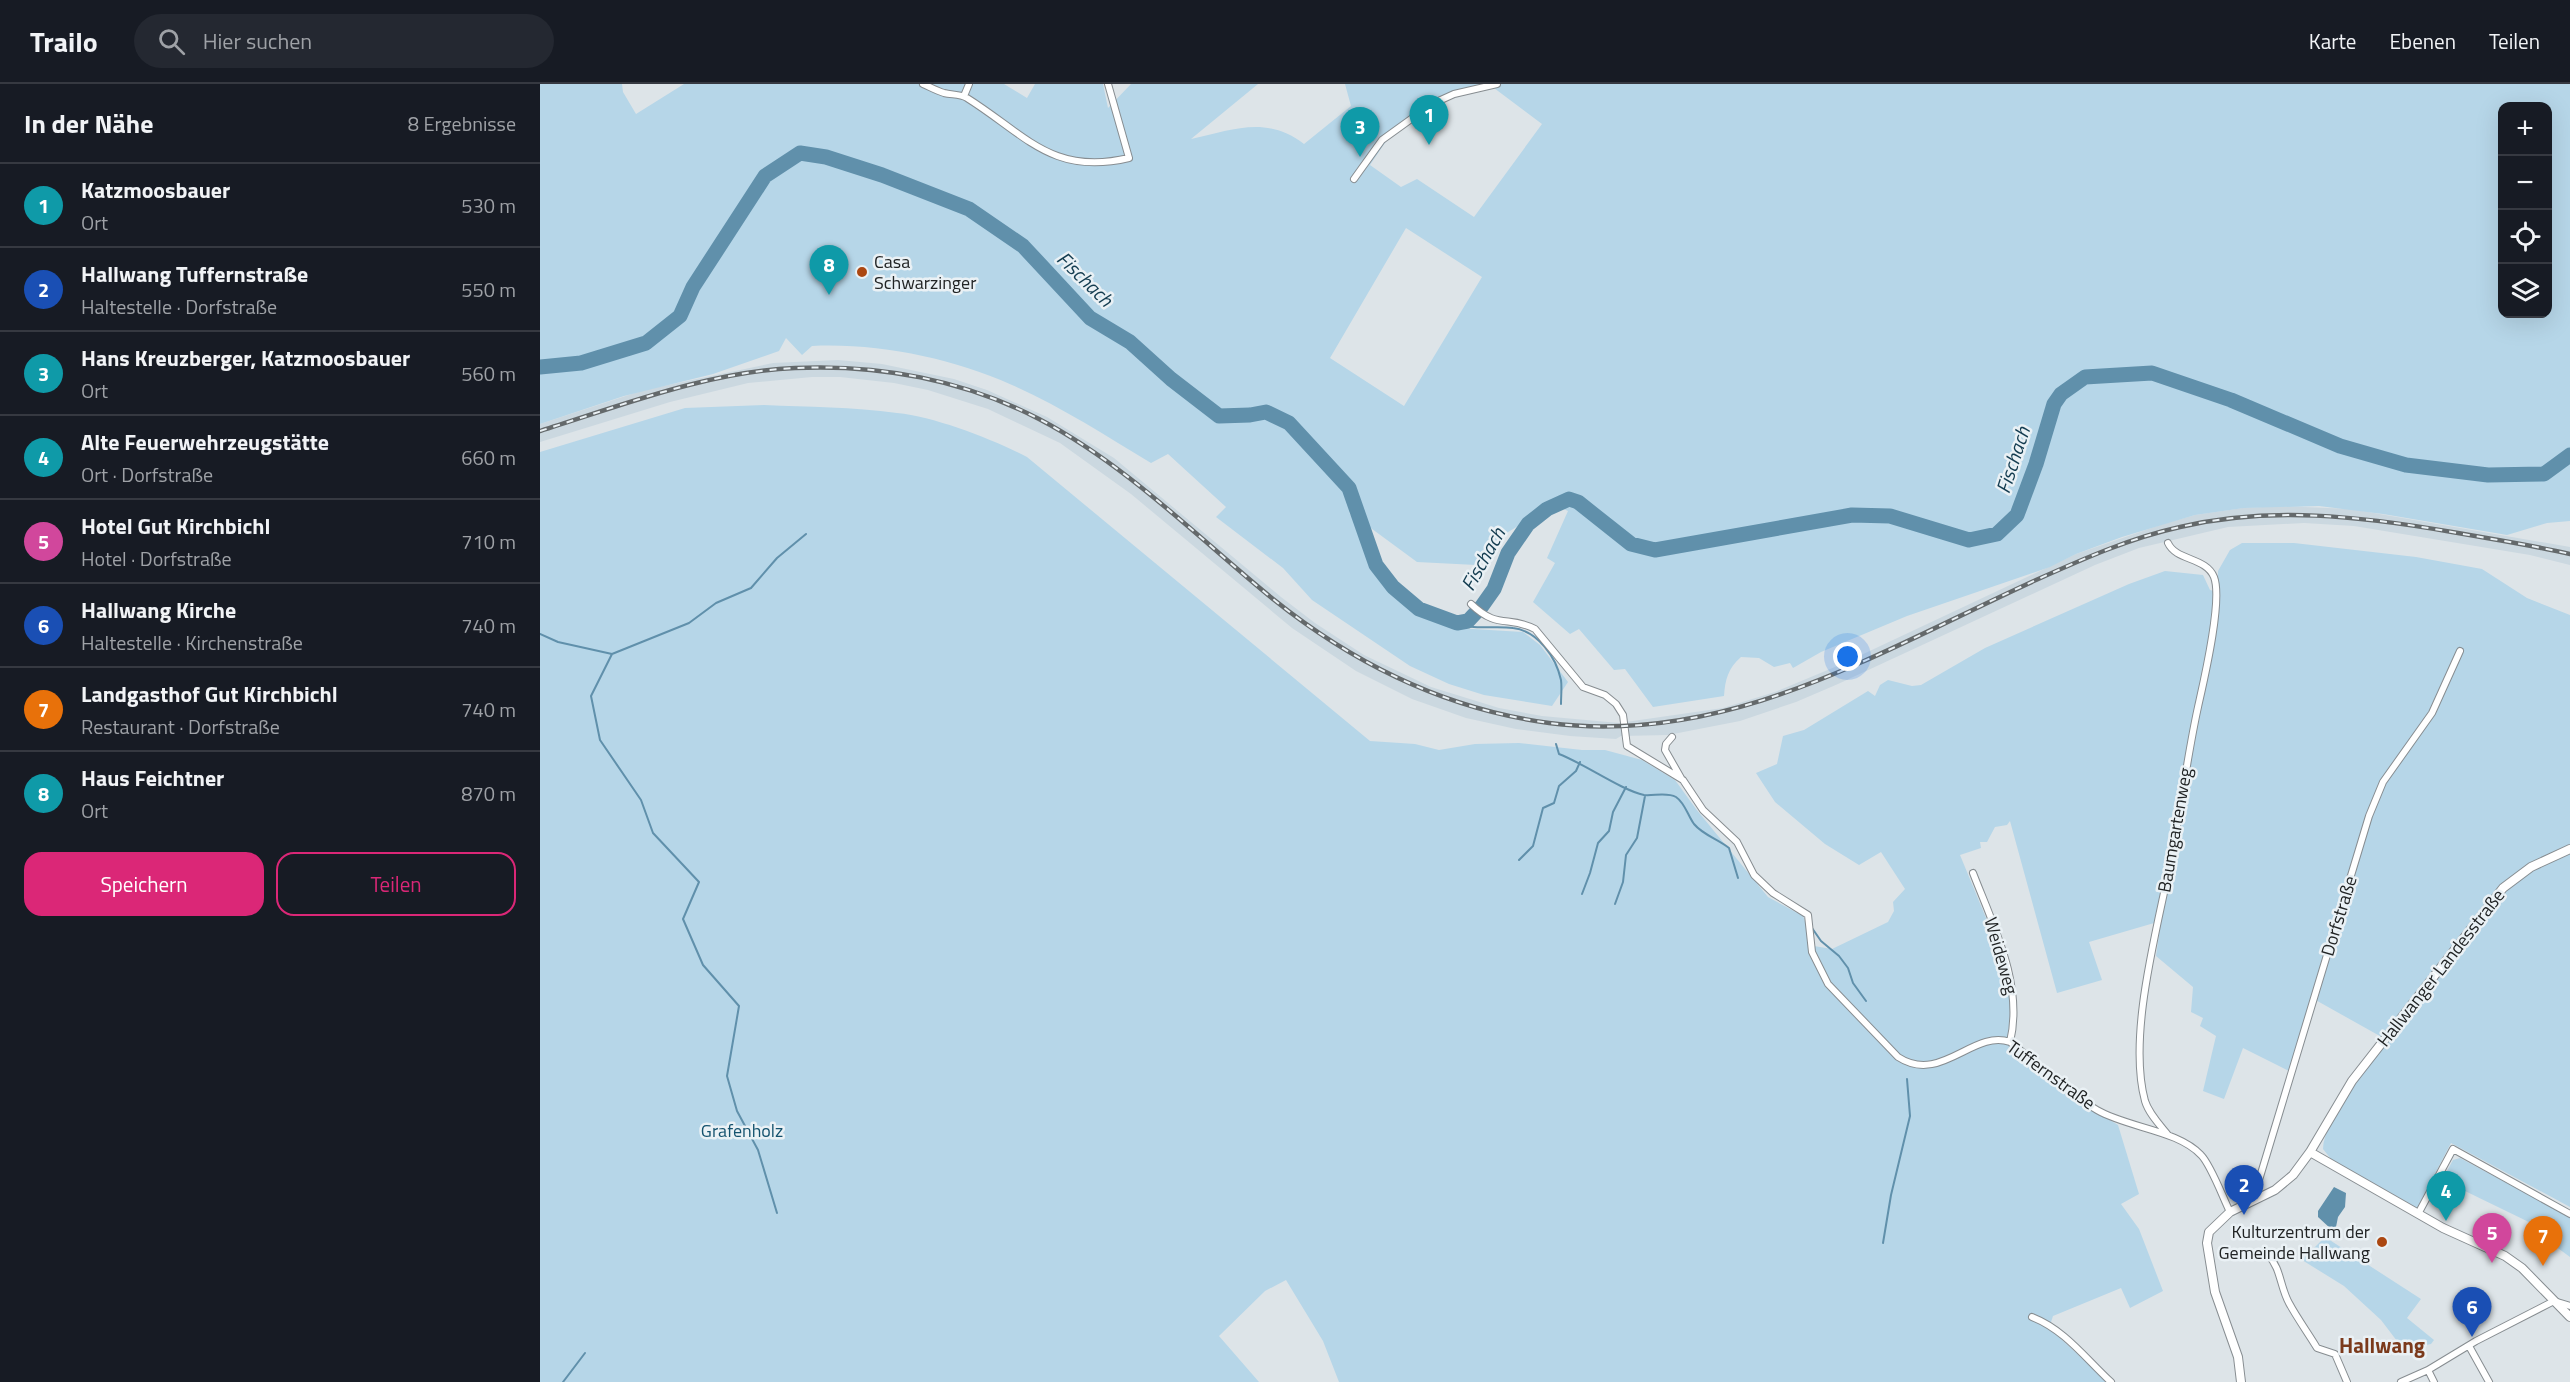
<!DOCTYPE html>
<html lang="de">
<meta charset="utf-8">
<style>
:root{--surface:#171b24;--page:#242831;--text:#f1f3f6;--muted:#9ea1a6;--line:#363941;--accent:#db2777}
body{margin:0;font-family:"Titillium Web",sans-serif;background:var(--page);color:var(--text)}
.controls{position:absolute;right:18px;top:18px;display:grid;overflow:hidden;border-radius:12px;box-shadow:0 6px 24px #0002}
.controls button{width:54px;height:54px;display:grid;place-items:center;padding:0;border:0;border-bottom:2px solid var(--line);background:var(--surface);color:var(--text);font:30px sans-serif}
.you{position:absolute;left:1308px;top:573px;width:21px;height:21px;margin:-15px;border:4px solid #fff;border-radius:50%;background:#1a73e8;box-shadow:0 0 0 9px #1a73e833}
.badge{display:grid;place-items:center;width:39px;height:39px;border-radius:50%;background:var(--accent);color:#fff;font-size:20px;font-weight:700}
.pin{position:absolute;translate:-50% -50px;filter:drop-shadow(0 2px 3px #0008)}
.pin::after{content:'';position:absolute;top:32px;width:21px;height:18px;background:inherit;clip-path:polygon(0 0,100% 0,50% 100%)}
.list{margin:0;padding:0;list-style:none}
h2{display:flex;justify-content:space-between;align-items:center;height:78px;margin:0;padding:0 24px;font-size:26px}
h2 small{font-size:20px;font-weight:400;color:var(--muted)}
.list li{display:grid;grid-template-columns:39px 1fr auto;gap:18px;align-items:center;box-sizing:border-box;height:84px;padding:0 24px;border-top:2px solid var(--line)}
.list b{display:block;font-size:22px;white-space:nowrap}
.list p{margin:0;font-size:20px;white-space:nowrap;color:var(--muted)}
.list em{font-size:20px;font-style:normal;color:var(--muted)}
.actions{display:flex;gap:12px;padding:18px 24px}
.actions a{flex:1;padding:14px 0;border:2px solid var(--accent);border-radius:18px;text-align:center;font-size:21px;color:var(--accent)}
.actions .main{background:var(--accent);color:#fff}
.icon{flex:none;width:33px;height:33px;fill:none;stroke:currentColor;stroke-width:2;stroke-linecap:round;stroke-linejoin:round}
.map{position:relative;flex:none;width:2030px;height:1298px;overflow:hidden}
header{display:flex;align-items:center;gap:36px;box-sizing:border-box;height:84px;padding:0 30px;background:var(--surface);border-bottom:2px solid var(--line)}
header strong{font-size:28px}
nav{display:flex;gap:33px;margin-inline-start:auto;font-size:21px}
.search{width:420px;height:54px;background:var(--page);display:flex;align-items:center;gap:15px;box-sizing:border-box;padding:0 21px;border-radius:33px;color:var(--muted);font-size:22px}
main{display:flex}
aside{flex:1;background:var(--surface)}
.map>svg:first-child{display:block}
</style>
<header>
<strong>Trailo</strong>
<div class="search"><svg class="icon" aria-label="search" viewBox="0 0 24 24"><circle cx="10" cy="10" r="6"/><path d="M15 15l6 6"/></svg>Hier suchen</div>
<nav><a>Karte</a><a>Ebenen</a><a>Teilen</a></nav>
</header>
<main>
<aside>
<h2>In der Nähe<small>8 Ergebnisse</small></h2>
<ul class="list">
<li><span class="badge" style="background:#0f9aa8">1</span><div><b>Katzmoosbauer</b><p>Ort</p></div><em>530 m</em></li>
<li><span class="badge" style="background:#1a4fb4">2</span><div><b>Hallwang Tuffernstraße</b><p>Haltestelle · Dorfstraße</p></div><em>550 m</em></li>
<li><span class="badge" style="background:#0f9aa8">3</span><div><b>Hans Kreuzberger, Katzmoosbauer</b><p>Ort</p></div><em>560 m</em></li>
<li><span class="badge" style="background:#0f9aa8">4</span><div><b>Alte Feuerwehrzeugstätte</b><p>Ort · Dorfstraße</p></div><em>660 m</em></li>
<li><span class="badge" style="background:#d1479c">5</span><div><b>Hotel Gut Kirchbichl</b><p>Hotel · Dorfstraße</p></div><em>710 m</em></li>
<li><span class="badge" style="background:#1a4fb4">6</span><div><b>Hallwang Kirche</b><p>Haltestelle · Kirchenstraße</p></div><em>740 m</em></li>
<li><span class="badge" style="background:#e8710a">7</span><div><b>Landgasthof Gut Kirchbichl</b><p>Restaurant · Dorfstraße</p></div><em>740 m</em></li>
<li><span class="badge" style="background:#0f9aa8">8</span><div><b>Haus Feichtner</b><p>Ort</p></div><em>870 m</em></li>
</ul>
<div class="actions"><a class="main">Speichern</a><a>Teilen</a></div>
</aside>
<div class="map">
<svg width="2030" height="1298" viewBox="0 0 2030 1298">
<rect width="100%" height="100%" fill="#dde4e8"/>
<path fill="#cbd8e0" d="M298,276l44,4 72,15 33,11 60,27 67,41 167,139 34,26 49,32 67,32 68,21 43,8 77,7 104,-15 52,-16 67,-28 234,-110 87,-30 32,-9 48,-7 39,-2 69,3 219,38v18l-40,-10 -176,-29 -50,-3 -76,4 -89,21 -44,17 -257,119 -42,18 -56,19 -72,14 -47,1 -5,3 -46,-3 -54,-7 -50,-11 -54,-19 -56,-28 -64,-43 -161,-134 -71,-51 -72,-34 -60,-19 -34,-7 -54,-6h-28l-64,6 -78,19 -130,40v-18l104,-34 129,-27z"/>
<path fill="#b6d6e8" fill-rule="evenodd" d="M0,0h82l1,8 13,22 48,-30h320l23,14 8,-14h68l5,24 23,-24h127l-67,55c42,-9 75,-24 113,5l47,-38 -6,-22h1225v437l-23,2 -40,12 -124,-21 -64,-8 -75,2 -49,7 -73,22 -46,17 -26,13 -143,49 -86,36 -28,16 -3,-5 -16,4 -15,-9 -18,-1c-13,11 -16,23 -17,39l-71,11 -28,-38 -11,1 -35,-41 -9,5 -37,-32 22,-39 -8,-5 21,-47 -15,-7 -56,35 -21,26 -59,-3 -68,-50 43,77 24,24 40,15 67,4 17,13 28,37 -16,24 -68,-11 -35,-11 -39,-18 -98,-66 -29,-32 -67,-51 10,-10 -58,-53 -17,9c-45,-27 -91,-57 -139,-78 -62,-27 -132,-42 -200,-39l-10,9 -16,-17 -7,13 -66,23 -89,22 -84,28zM954,4l48,36 -68,93 -57,-38 -16,8 -31,-22 17,-25 57,-40zM1962,22h46v208h-46zM866,144l76,49 -78,129 -74,-48z
M224,321c44,2 89,2 133,8 39,4 95,26 130,44l343,284 45,3 24,6 36,-6 44,-1 63,7h23l37,10 33,20 21,29 72,88 35,19 11,30 18,3 56,-27 6,-11 -1,-9 12,-13 -24,-37 -22,13 -34,-21 -50,-42 -19,-29 21,-9 6,-28 21,-6 64,-39 7,5 5,-11 8,-5 24,6 9,-1 64,-37 144,-64 36,-13 38,4 7,15 8,2v-21l12,-21 12,-7h52l122,14 66,12 45,29 43,17v592l-119,-64 -34,65 -86,-49 -8,-10c1,-30 45,-84 64,-109l-75,-42 -23,73 -46,-23 -19,51 -21,-8 13,-55 -16,-10 3,-8 -12,-6 2,-25 -37,-31 5,-35 -72,21 13,38 -45,13 -47,-172 -3,4 -12,2 -8,15h-7l1,6 -21,7 38,92 13,58 -3,31 8,15 50,42 52,32 21,69 -18,10 18,25 24,62 -33,17 -9,-20 -68,28 -4,12 59,54h-769l-16,-41 -37,-61 -21,11 -46,45 40,46h-719v-930l145,-44z
M1920,1074l110,59v40l-30,-22 -3,-9 -72,-35 -4,6 -19,-9 -1,-6 12,-22z
M1785,1153l96,62 -14,19 27,22 -3,4 -19,4 -15,-7 -16,-21 -37,-34 -42,-26z"/>
<path fill="#6090ab" d="M1794,1103l12,6 -1,14 -7,10 -2,10 -5,2 -13,-12v-6z"/>
<g fill="none" stroke-linecap="round" stroke-linejoin="round">
<path stroke="#6090ab" stroke-width="2" d="M917,539c18,8 36,2 56,5 25,3 43,29 48,52 1,7 0,16 0,24
M0,550l18,8 54,12 -21,42 9,44 41,60 12,33 46,49 -16,37 20,46 36,41 -12,70 10,35 21,39 19,63
M72,570l77,-31 27,-20 35,-15 26,-30 29,-24
M1016,660l3,10c26,10 62,36 85,41 10,1 23,-3 32,2 9,6 12,19 18,27 9,11 24,15 35,24l9,30
M979,776l14,-14 10,-38 11,-5 5,-17 17,-15 4,-9
M1042,810l8,-21 8,-30 11,-12 4,-19 13,-25
M1075,820l8,-22 3,-27 11,-17 8,-42
M1272,844l9,13 18,15 9,12 5,15 13,18
M1343,1159l8,-48 19,-79 -3,-37
M23,1298l22,-29"/>
<path stroke="#6090ab" stroke-width="15" d="M0,283l41,-4 65,-20 34,-27 13,-29 72,-111 35,-23 26,4 56,18 87,34 54,37 67,72 40,24 41,37 48,37 31,-1 16,-3 23,11 60,65 27,77 17,22 26,22 38,14 11,-2 14,-15 12,-17 14,-36 20,-29 19,-15 22,-10 9,3 53,42 24,6 197,-35 38,1 79,24 28,-6 20,-19 19,-51 18,-60 7,-10 24,-17 67,-4 79,27 109,46 66,19 82,10 56,-1 26,-19"/>
<g stroke="#878d91" stroke-width="8">
<path id="minor" d="M383,0c7,3 14,7 21,9 8,2 16,1 23,5 59,37 85,78 162,60l-21,-74
M424,12l5,-12
M814,95l28,-39 50,-36 22,-10 43,-10
M1628,459c8,18 38,14 46,34 9,23 -10,103 -16,130 -11,50 -17,101 -27,152 -13,68 -44,176 -26,242 4,13 15,24 23,34
M931,520c27,26 37,11 64,25l48,58 22,8 11,9 7,11 4,31 56,34 20,30 34,32 17,33 19,18 35,22 4,37 16,32 70,73c43,28 75,-28 112,-15 28,22 56,50 87,68 31,18 81,20 104,45 10,10 22,43 29,57
M1132,653l-6,7 -1,6 16,28
M1433,789c20,52 51,112 37,169
M1719,1113l-3,-7 113,-374 14,-34 49,-69 28,-62
M1878,1130l35,-65 117,65
M1728,1171c13,13 12,32 21,48 8,15 19,30 28,45l18,6 12,28
M1492,1233c33,13 53,41 79,65
M1929,1262l20,36
M1888,1286l6,12
M1861,1298l27,-12 48,-29 78,-40 16,5"/>
</g>
<g stroke="#878d91" stroke-width="10">
<path id="tertiary" d="M1770,1068l133,76 62,28 17,12 48,49
M1701,1298l-3,-25 -23,-65 -8,-49 2,-11 21,-20 45,-22 18,-15 17,-23 42,-71 151,-193 28,-21 39,-18"/>
</g>
<use href="#minor" stroke="#fff" stroke-width="6"/>
<use href="#tertiary" stroke="#fff" stroke-width="8"/>
<g stroke="#64696b" stroke-width="4.5">
<path id="rail" d="M0,347c83,-26 167,-59 255,-63 84,-4 169,12 244,51 88,46 158,118 234,180 81,65 173,110 276,124 180,23 331,-72 487,-143 47,-21 94,-42 144,-53 91,-21 180,-11 272,5 39,7 79,13 118,22"/>
</g>
<use href="#rail" stroke="#eaf1f5" stroke-width="2" stroke-dasharray="7" stroke-linecap="butt"/>
</g>
<g fill="#ab4711" stroke="#eaf1f5" stroke-width="2">
<circle cx="322" cy="188" r="6"/>
<circle cx="1842" cy="1158" r="6"/>
</g>
<g text-anchor="middle" stroke-width="5" stroke-linejoin="round" paint-order="stroke">
<g font-size="18" fill="#212425" stroke="#eaf1f5" text-anchor="start">
<text x="334" y="184">Casa<tspan x="334" dy="21">Schwarzinger</tspan></text>
<text x="1830" y="1154" text-anchor="end">Kulturzentrum der<tspan x="1830" dy="21">Gemeinde Hallwang</tspan></text>
</g>
<g font-size="18" fill="#212425" stroke="#eaf1f5">
<text transform="translate(1635 746) rotate(-80)" y="6">Baumgartenweg</text>
<text transform="translate(1799 832) rotate(-73)" y="6">Dorfstraße</text>
<text transform="translate(1461 872) rotate(74)" y="6">Weideweg</text>
<text transform="translate(1901 884) rotate(-52)" y="6">Hallwanger Landesstraße</text>
<text transform="translate(1511 991) rotate(36)" y="6">Tuffernstraße</text>
</g>
<g font-size="18" fill="#14526e" stroke="#eaf1f5">
<text x="202" y="1053">Grafenholz</text>
</g>
<g font-size="20" font-style="italic" fill="#133c50" stroke="#eaf1f5">
<text transform="translate(545 195) rotate(44)" y="7">Fischach</text>
<text transform="translate(1473 376) rotate(-72)" y="7">Fischach</text>
<text transform="translate(943 475) rotate(-61)" y="7">Fischach</text>
</g>
<g font-size="21" font-weight="bold" fill="#7b3a1c" stroke="#eaf1f5">
<text x="1842" y="1269">Hallwang</text>
</g>
</g>
</svg>
<div class="controls">
<button>+</button>
<button>−</button>
<button><svg class="icon" aria-label="locate" viewBox="0 0 24 24"><circle cx="12" cy="12" r="6"/><path d="M12 2v4M12 18v4M2 12h4M18 12h4"/></svg></button>
<button><svg class="icon" aria-label="layers" viewBox="0 0 24 24"><path d="M12 4l9 5-9 5-9-5zM3 14l9 5 9-5"/></svg></button>
</div>
<div class="you"></div>
<div class="pin badge" style="left:889px;top:61px;background:#0f9aa8">1</div>
<div class="pin badge" style="left:1704px;top:1131px;background:#1a4fb4">2</div>
<div class="pin badge" style="left:820px;top:73px;background:#0f9aa8">3</div>
<div class="pin badge" style="left:1906px;top:1137px;background:#0f9aa8">4</div>
<div class="pin badge" style="left:1952px;top:1179px;background:#d1479c">5</div>
<div class="pin badge" style="left:1932px;top:1253px;background:#1a4fb4">6</div>
<div class="pin badge" style="left:2003px;top:1182px;background:#e8710a">7</div>
<div class="pin badge" style="left:289px;top:211px;background:#0f9aa8">8</div>
</div>
</main>
